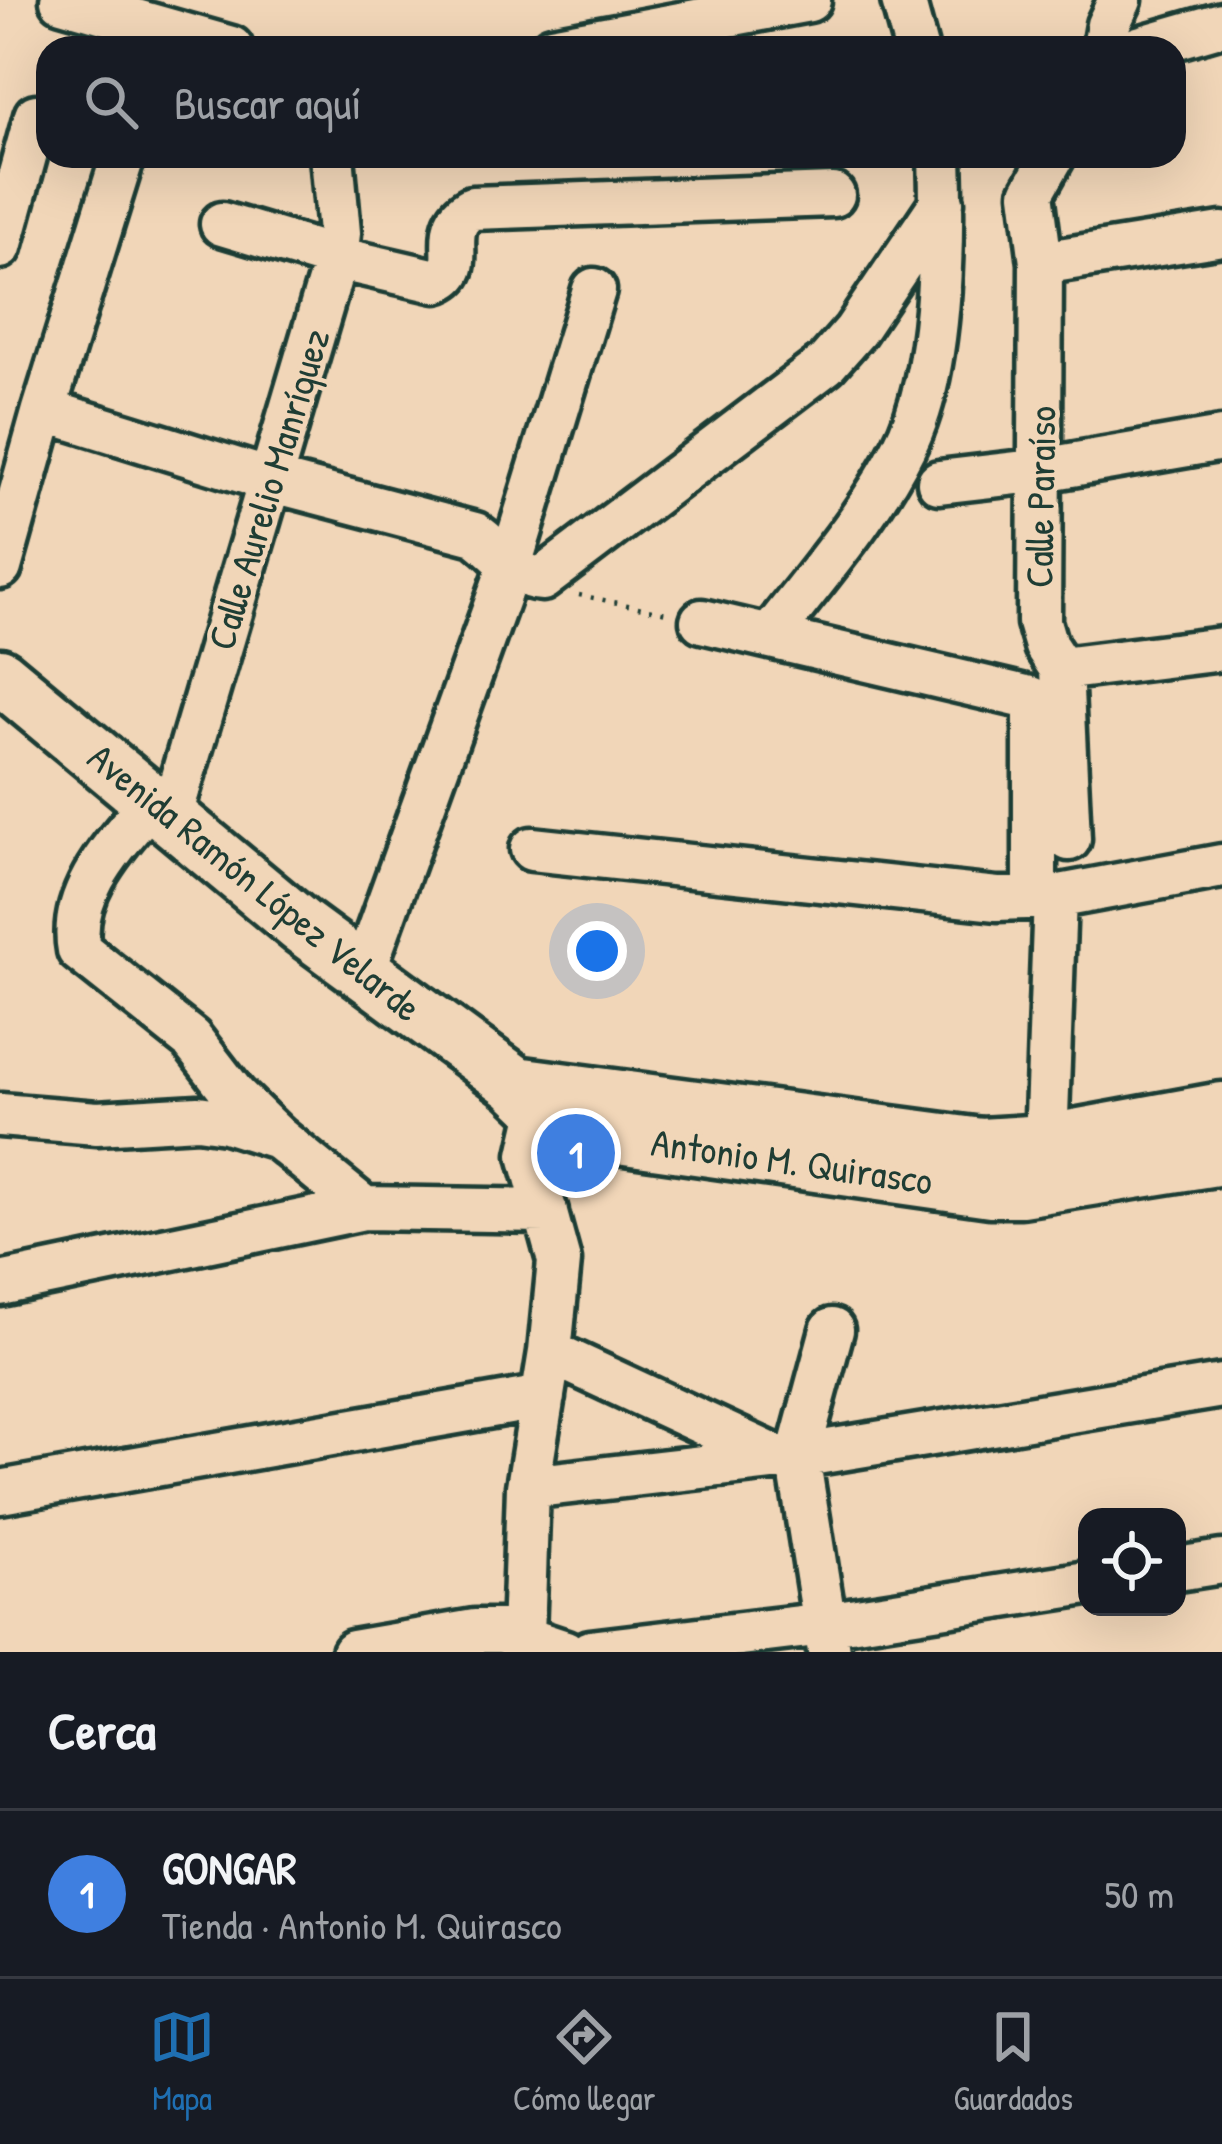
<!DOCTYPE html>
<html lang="es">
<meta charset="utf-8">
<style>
:root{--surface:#171b24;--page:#242831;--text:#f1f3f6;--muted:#9ea1a6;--line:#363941;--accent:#1f6fb2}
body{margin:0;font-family:"Patrick Hand",sans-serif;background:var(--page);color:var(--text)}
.controls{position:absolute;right:36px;bottom:36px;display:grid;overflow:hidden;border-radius:24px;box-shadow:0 12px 48px #0002}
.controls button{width:108px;height:108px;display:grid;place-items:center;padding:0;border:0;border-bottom:3px solid var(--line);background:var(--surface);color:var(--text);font:60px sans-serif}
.you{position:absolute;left:597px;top:951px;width:42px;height:42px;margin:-30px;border:9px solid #fff;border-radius:50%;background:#1a73e8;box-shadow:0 0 0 18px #1a73e833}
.badge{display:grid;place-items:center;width:78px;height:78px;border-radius:50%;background:var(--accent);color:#fff;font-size:39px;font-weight:700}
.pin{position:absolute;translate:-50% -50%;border:6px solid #fff;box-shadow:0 3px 12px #0006}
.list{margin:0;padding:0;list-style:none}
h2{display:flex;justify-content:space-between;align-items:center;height:156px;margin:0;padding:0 48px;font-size:51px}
h2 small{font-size:39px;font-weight:400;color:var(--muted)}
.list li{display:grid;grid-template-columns:78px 1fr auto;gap:36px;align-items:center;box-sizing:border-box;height:168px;padding:0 48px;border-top:3px solid var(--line)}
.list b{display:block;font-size:45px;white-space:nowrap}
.list p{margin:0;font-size:39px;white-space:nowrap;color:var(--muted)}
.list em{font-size:39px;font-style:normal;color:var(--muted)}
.icon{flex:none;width:66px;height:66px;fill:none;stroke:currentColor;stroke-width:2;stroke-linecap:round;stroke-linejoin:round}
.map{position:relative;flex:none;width:1222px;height:1652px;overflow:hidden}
.search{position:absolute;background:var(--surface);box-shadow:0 12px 48px #0002;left:36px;right:36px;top:36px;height:132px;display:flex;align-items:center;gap:30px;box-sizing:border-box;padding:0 42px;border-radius:36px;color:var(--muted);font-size:45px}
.sheet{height:324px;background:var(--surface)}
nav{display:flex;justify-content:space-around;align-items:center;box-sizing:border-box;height:168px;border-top:3px solid var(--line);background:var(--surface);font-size:33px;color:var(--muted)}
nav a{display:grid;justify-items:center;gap:6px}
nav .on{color:var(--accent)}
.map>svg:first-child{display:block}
</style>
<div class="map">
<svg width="1222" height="1652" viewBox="0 0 1222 1652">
<rect width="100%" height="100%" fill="#f1d6b8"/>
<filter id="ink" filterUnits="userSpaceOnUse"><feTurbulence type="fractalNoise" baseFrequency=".00833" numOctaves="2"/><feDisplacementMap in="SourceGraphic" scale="24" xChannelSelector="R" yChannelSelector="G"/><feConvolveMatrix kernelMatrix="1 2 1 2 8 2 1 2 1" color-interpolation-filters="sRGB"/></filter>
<g filter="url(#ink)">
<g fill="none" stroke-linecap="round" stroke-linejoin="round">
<g stroke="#1f3d34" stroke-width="51">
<path id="minor" d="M62,0l169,48
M903,0l13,48
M552,48l257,-48
M1104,48l4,-23 12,-25
M1139,48l83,-24
M1053,156l-21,37 9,70 -2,359 7,24 15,23 8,170
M222,224l114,34 100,23c37,-11 -3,-52 36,-73l361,-13
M0,247l36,-131
M1041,263l181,-29
M44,410l226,70 205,54c22,14 40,44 67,45l284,-215 29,-33 87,-129
M939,482l103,-12 180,-31
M0,567l44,-157 79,-254
M702,621l328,77 5,7v192
M771,635c46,-60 99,-120 133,-188 38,-73 39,-209 36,-291
M1061,669l161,-20
M151,802c-34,41 -83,90 -72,148l112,89 44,57 42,41
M170,818l166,-560 3,-25 -7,-77
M532,849l465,50 58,-2 167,-31
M363,973l147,-408 84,-275
M0,1115l97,8 101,-6 28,4 51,16 87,71
M1045,1171l10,-274
M0,1284l364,-76 182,3
M550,1352l226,105
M528,1487l270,-31 424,-70
M0,1492l543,-95
M1177,1569l45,-7
M523,1636l5,-149 22,-135 9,-91 -29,-106 15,-66
M829,1651l-31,-195 34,-126
M353,1652l122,-21h27l63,21
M590,1652l235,-28 262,-41"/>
</g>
<g stroke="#1f3d34" stroke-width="63">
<path id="major" d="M0,676l301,250 214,157 25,24 43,24 408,58h30l201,-32
M523,1085l458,61 66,-4 175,-32"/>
</g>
<path stroke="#1f3d34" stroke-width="4.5" stroke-dasharray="3 9" stroke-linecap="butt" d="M579,595l88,18"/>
<use href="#minor" stroke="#f1d6b8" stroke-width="42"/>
<use href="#major" stroke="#f1d6b8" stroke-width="54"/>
</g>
</g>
<g text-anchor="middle" stroke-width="9" stroke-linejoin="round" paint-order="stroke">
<g font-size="39" fill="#1f3d34" stroke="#f1d6b8">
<text transform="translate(268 489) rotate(-73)" y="14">Calle Aurelio Manríquez</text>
<text transform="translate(1040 497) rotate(-89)" y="14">Calle Paraíso</text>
<text transform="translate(255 882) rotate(39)" y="14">Avenida Ramón López Velarde</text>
<text transform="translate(792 1161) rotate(8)" y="14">Antonio M. Quirasco</text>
</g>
</g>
</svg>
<div class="controls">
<button><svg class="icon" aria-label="locate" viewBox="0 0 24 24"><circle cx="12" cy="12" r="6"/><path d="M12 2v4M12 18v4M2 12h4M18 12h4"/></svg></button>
</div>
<div class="you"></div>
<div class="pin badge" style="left:576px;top:1153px;background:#3f7fe0">1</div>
<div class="search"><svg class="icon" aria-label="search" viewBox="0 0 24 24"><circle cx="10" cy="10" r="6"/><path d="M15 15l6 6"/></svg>Buscar aquí</div>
</div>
<section class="sheet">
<h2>Cerca<small></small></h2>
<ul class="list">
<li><span class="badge" style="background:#3f7fe0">1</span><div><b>GONGAR</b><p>Tienda · Antonio M. Quirasco</p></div><em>50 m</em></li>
</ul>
</section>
<nav>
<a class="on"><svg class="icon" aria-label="map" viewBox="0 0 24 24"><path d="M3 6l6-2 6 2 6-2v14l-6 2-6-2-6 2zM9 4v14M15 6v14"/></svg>Mapa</a>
<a><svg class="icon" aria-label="directions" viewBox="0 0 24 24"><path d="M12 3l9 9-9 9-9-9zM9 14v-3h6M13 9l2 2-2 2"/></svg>Cómo llegar</a>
<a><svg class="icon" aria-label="saved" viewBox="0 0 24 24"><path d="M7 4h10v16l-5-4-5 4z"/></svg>Guardados</a>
</nav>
